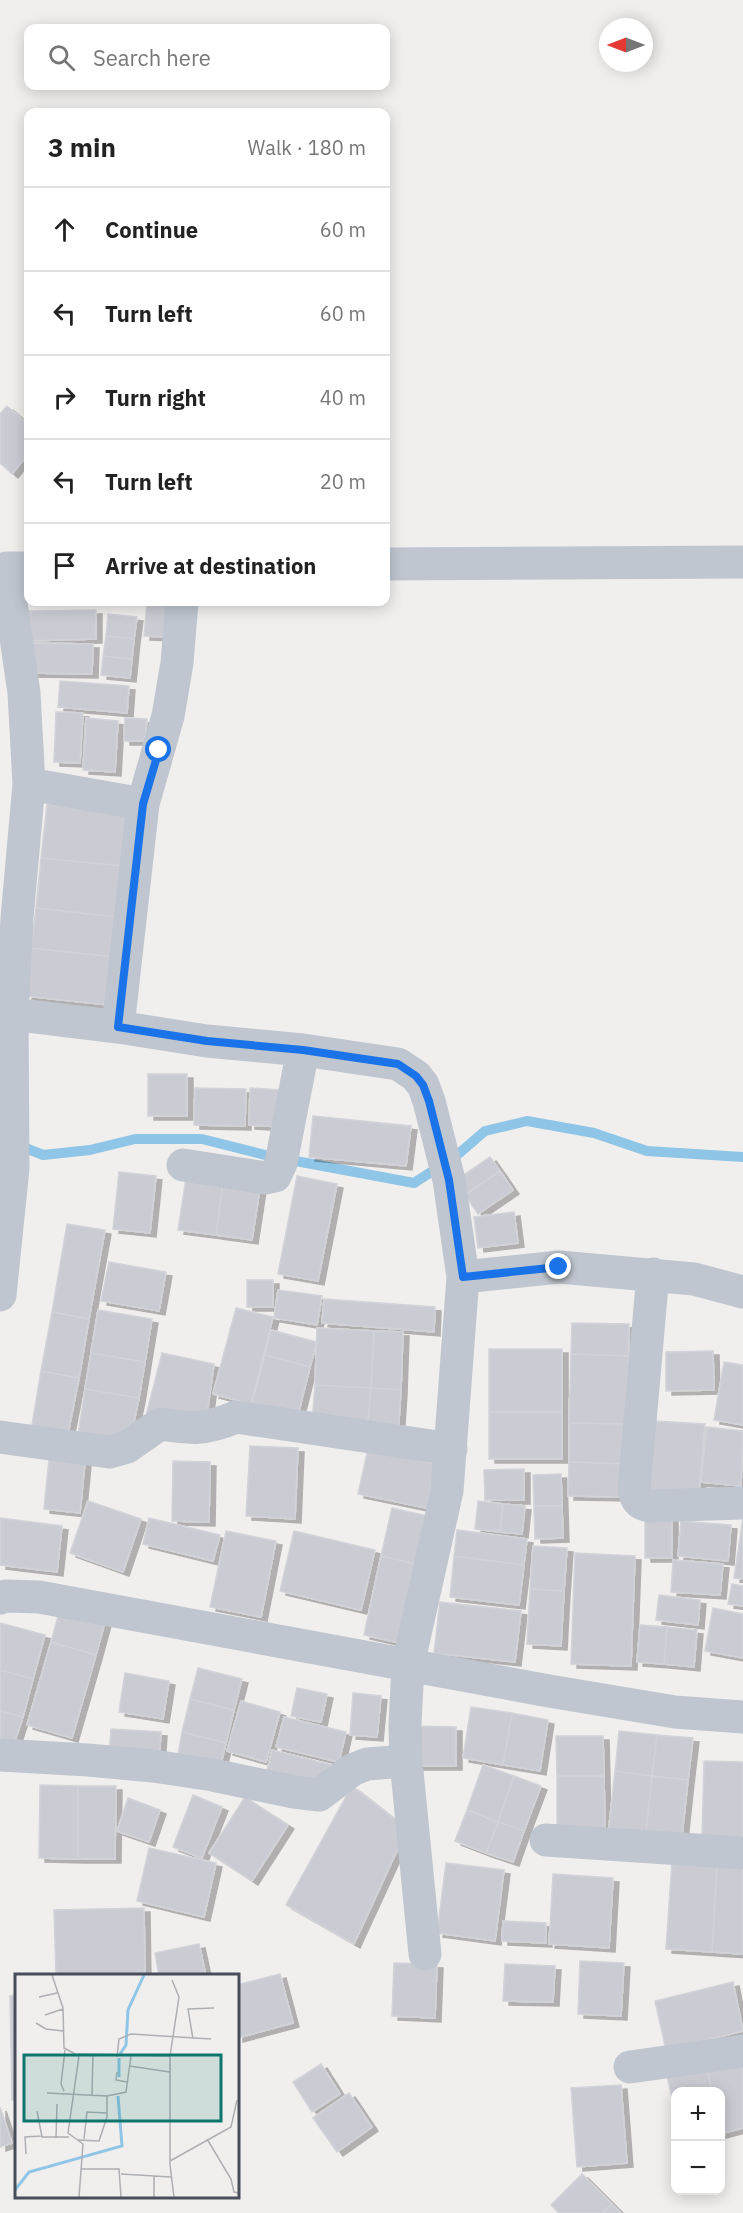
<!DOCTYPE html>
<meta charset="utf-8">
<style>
:root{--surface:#fff;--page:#f6f6f6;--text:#222;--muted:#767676;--line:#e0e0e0}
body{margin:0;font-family:"IBM Plex Sans",sans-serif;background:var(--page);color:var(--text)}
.controls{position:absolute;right:18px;bottom:18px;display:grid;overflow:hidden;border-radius:12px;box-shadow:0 3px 15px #0003}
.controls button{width:54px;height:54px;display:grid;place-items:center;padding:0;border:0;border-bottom:2px solid var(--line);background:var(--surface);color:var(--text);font:30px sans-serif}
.compass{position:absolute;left:599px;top:18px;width:54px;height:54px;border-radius:50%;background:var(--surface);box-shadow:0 3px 15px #0003;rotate:270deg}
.stop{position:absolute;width:18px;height:18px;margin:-14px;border:4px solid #1a73e8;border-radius:50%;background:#fff}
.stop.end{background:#1a73e8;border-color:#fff;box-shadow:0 2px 6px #0008}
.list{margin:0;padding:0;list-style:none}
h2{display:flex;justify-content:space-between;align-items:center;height:78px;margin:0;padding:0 24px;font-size:26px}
h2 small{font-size:20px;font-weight:400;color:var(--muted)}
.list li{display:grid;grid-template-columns:39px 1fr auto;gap:18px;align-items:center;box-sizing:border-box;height:84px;padding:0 24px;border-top:2px solid var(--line)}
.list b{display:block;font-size:22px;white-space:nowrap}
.list em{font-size:20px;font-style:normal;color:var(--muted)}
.icon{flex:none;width:33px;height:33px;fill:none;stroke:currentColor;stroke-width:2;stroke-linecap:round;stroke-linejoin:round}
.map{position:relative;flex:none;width:743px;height:2213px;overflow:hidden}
.search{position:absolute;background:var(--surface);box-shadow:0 3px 15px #0003;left:24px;top:24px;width:366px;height:66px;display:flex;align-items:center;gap:15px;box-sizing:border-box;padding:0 21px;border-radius:12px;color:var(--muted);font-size:22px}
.panel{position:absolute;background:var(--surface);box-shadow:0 3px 15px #0003;left:24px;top:108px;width:366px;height:498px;border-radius:12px}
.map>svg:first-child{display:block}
</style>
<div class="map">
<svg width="743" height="2213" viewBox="0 0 743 2213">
<defs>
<filter id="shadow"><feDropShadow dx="6" dy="4" stdDeviation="0" flood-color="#0004"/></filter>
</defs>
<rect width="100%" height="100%" fill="#f1efee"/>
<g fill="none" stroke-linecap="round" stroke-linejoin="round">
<path stroke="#8fc5e6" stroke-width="10" d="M18,1145l25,10 47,-5 45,-11h67l67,17 145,27 42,-27 29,-25 42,-10 67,12 53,18 96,6"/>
</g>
<path fill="#cbccd3" stroke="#d2d3d9" stroke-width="1.5" filter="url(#shadow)" d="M7,406l21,18v30l-16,20 -12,-11v-49z
M147,602h25l-3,35 -25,-1z
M96,610v29l-71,2v-30z
M108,614l29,3 -3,22 -28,-3z
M106,636l28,3 -2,20 -29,-3z
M28,643l65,1 -1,30 -65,-1z
M103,656l29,3 -2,19 -29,-3z
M60,681l69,5 -2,27 -69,-6z
M56,712l27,1 -3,50 -26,-1z
M86,718l32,3 -3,51 -32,-2z
M125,718l22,1 -2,22h-21z
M47,804l81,9 -5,53 -82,-8z
M41,858l82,8 -6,51 -81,-9z
M36,908l81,9 -4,40 -82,-9z
M31,948l82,9 -5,48 -82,-9z
M148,1074h39v42h-39z
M195,1088l51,1 -1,37 -51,-1z
M250,1088l33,2 -2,37 -32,-2z
M313,1116l98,10 -5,40 -97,-9z
M490,1157l10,14 -35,24 -9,-15z
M500,1171l13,19 -35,24 -13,-19z
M119,1172l37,4 -6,57 -37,-4z
M297,1176l40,8 -19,97 -40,-7z
M186,1178l37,5 -7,52 -38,-5z
M223,1183l37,5 -8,52 -36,-5z
M514,1212l4,31 -40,5 -4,-31z
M67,1224l38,6 -16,89 -37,-7z
M109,1262l57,10 -7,39 -58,-10z
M247,1280h26v27h-26z
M278,1290l44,6 -5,29 -43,-7z
M324,1299l111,8 -1,25 -112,-9z
M236,1308l37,9 -22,87 -38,-10z
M98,1310l54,9 -7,43 -54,-9z
M52,1312l37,7 -10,59 -38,-7z
M572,1323l57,1v32l-58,-2z
M317,1328l57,3 -3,57 -56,-3z
M271,1330l46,12 -7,25 -45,-12z
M374,1331l29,1 -2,58 -30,-2z
M489,1349h73v63h-73z
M713,1351l1,39 -48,1v-39z
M91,1353l54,9 -6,36 -54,-9z
M162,1353l52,11 -8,58 -60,-6z
M571,1354l58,2 -2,68 -58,-1z
M265,1355l45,12 -12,48 -46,-12z
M724,1362l19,3v60l-29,-5z
M41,1371l38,7 -13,66 -36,-7z
M315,1385l56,3 -4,44 -55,-8z
M371,1388l30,2 -3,45 -31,-3z
M85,1389l54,9 -9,43 -52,-6z
M489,1412h73v47h-73z
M654,1421l51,3 -6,70 -50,-4z
M569,1423l58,1 -1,40 -57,-2z
M707,1427l36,4 -2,55 -40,-4z
M250,1446l48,2 -3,71 -49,-3z
M368,1449l68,15 -9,44 -69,-14z
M49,1459l36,3 -5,51 -36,-4z
M173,1461l37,1 -1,60 -37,-1z
M569,1462l57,2v33l-58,-1z
M524,1469v31h-39l-1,-30z
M561,1474l1,32h-28l-1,-31z
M88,1501l53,18 -18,53 -53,-19z
M478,1501l25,3 -3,28 -25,-3z
M503,1504l22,2 -3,28 -22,-2z
M534,1506h28l1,32 -28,1z
M392,1508l40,9 -11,48 -40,-9z
M645,1515h27v43h-27z
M0,1518l62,8 -5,46 -57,-7z
M149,1518l71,17 -7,26 -70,-17z
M743,1518v61l-9,-1z
M681,1521l50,4 -3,36 -50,-5z
M457,1530l70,9 -3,26 -70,-9z
M226,1531l50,10 -15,76 -51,-10z
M294,1531l81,19 -14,60 -81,-19z
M533,1546l34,2 -3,43 -34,-2z
M575,1553l60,3 -4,110 -60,-2z
M381,1556l40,9 -17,79 -40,-9z
M454,1556l70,9 -5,40 -69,-8z
M673,1560l50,4 -3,31 -49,-3z
M732,1584l11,2v20l-15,-2z
M530,1589l34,2 -3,55 -34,-2z
M659,1595l41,5 -2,25 -42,-5z
M440,1602l81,9 -6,51 -81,-9z
M713,1608l30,6v44l-38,-7z
M60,1609l45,13 -9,33 -45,-13z
M0,1623l45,12 -12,44 -33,-9z
M640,1625l27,2 -3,37 -27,-2z
M667,1627l30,3 -3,37 -30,-3z
M51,1642l45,13 -24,83 -45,-13z
M198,1668l44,11 -8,31 -44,-11z
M0,1670l33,9 -10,38 -23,-6z
M125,1673l44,8 -6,38 -44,-7z
M297,1688l30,6 -6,28 -30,-6z
M353,1693l28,3 -4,41 -27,-2z
M190,1699l44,11 -8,33 -44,-11z
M241,1701l39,11 -14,50 -39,-11z
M471,1707l41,6 -9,52 -40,-7z
M0,1711l23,6 -12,36 -11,-1z
M512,1713l36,7 -8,51 -37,-6z
M284,1717l62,15 -7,30 -63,-15z
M413,1726l43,1v39h-43z
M111,1729l50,3 -2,29 -50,-4z
M619,1731l38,4 -5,41 -37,-5z
M182,1732l44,11 -6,25 -43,-8z
M657,1735l36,3 -5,42 -36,-4z
M556,1736h47l1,40h-47z
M272,1750l60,15 -13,24 -54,-10z
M704,1761l39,1v79l-41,-1z
M483,1765l31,11 -16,46 -31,-12z
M615,1771l37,5 -7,64 -37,-4z
M514,1776l27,10 -17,45 -26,-9z
M557,1776h47l1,53 -48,1z
M652,1776l36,4 -7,65 -36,-5z
M40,1785l38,1v73l-39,-1z
M78,1786h38l-1,73h-37z
M352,1786l55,43 -53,115 -68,-39z
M193,1795l29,12 -20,51 -29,-11z
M245,1797l43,28 -36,56 -43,-28z
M128,1798l32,12 -11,32 -32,-11z
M467,1810l31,12 -12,31 -31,-12z
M498,1822l26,9 -11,31 -27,-9z
M149,1848l67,15 -12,54 -67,-16z
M672,1861l45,3 -5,88 -46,-3z
M446,1863l58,7 -9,71 -58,-8z
M717,1864l26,1v89l-31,-2z
M553,1874l60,4 -4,70 -60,-4z
M144,1908l1,68h-89l-2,-66z
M503,1921l43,2v20l-44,-2z
M199,1944l7,32h-47l-4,-23z
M580,1961l44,2 -3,53 -43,-2z
M394,1963l43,1 -2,54 -43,-2z
M505,1964l50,2 -2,36 -50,-1z
M280,1974l13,49 -56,15v-53z
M733,1982l10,49 -77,19 -11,-49z
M16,1995v105h-4l-2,-104z
M743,2055v73l-23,6v-42h-8l-6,-29z
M706,2063l6,29h-36v22l-10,-42z
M321,2064l19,30 -28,18 -19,-30z
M621,2085l6,78 -50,4 -6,-79z
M349,2093l23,34 -35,25 -24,-34z
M0,2107l12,36 -12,4z
M582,2174l30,30 -10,9h-43l-8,-8z
M612,2204l9,9h-19z"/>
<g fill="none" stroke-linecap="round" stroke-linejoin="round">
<path stroke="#bfc6cf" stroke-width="33" d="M386,564l357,-2
M29,784l114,20
M12,1014l106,13 89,14 96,9 95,14 18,12 7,9 6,16 20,79 14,97
M118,1027l25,-223 25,-88 9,-53 5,-61
M183,1165l83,13 9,-2 6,-13 22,-113
M653,1274l-19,215c2,10 4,15 15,17l94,-3
M0,1295l13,-127 -1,-154 5,-96 12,-134 -5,-91 -18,-125h22
M0,1437l109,15 18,-5 33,-23c32,5 45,6 76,-7l215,32
M0,1598l6,-2 33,1 510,94 126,21 68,5
M0,1755l88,5 65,6 60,9 81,17 25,3 33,-25 15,-6 39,-3
M546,1840l197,13
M425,1954l-19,-193 -1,-36 3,-60 39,-174 16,-214 96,-10 135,12 49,13
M630,2067l113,-16"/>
</g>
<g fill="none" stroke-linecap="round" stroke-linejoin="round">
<path stroke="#1a73e8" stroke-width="8" d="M159,750l-16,54 -25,223 89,14 96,9 95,14 18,12 7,9 6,16 20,79 14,97 96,-10"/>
</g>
<g transform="translate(15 1974)">
<rect width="224" height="224" fill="#f1efee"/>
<path fill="none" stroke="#8fc5e6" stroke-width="3" d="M105,80l6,-9 2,-35 16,-35M104,84v19M0,216l14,-18 93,-26 -4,-50"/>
<path fill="none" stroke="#adafb3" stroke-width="1.5" d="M37,1l11,33 1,40 15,8 -11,77 15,11 -4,53M24,23l18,-4M30,41l18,-6M21,49l10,6 17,2M178,65l-5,-30 26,-1M63,80l92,2v109l4,32M155,82l9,-59 -7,-17M102,83l2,-18 12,-5 80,5M114,92l41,6M102,98l-1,8 11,2M49,117l-3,-7 4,-34M32,119l60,3v21l-8,24 -21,-1M77,121l1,-41M92,122l19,-4 5,-36M22,137l5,26h27M41,164l1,-34M69,165l3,-27 20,1M192,165l24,40 3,13 5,1M11,180l-1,-17 16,-1M155,187l61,-34 6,-27M66,195h38l2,28M106,200l50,3M139,223v-21"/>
<path fill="#0f766e" fill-opacity="0.15" stroke="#0f766e" stroke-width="3" d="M9,81h197v66h-197z"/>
<rect width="224" height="224" fill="none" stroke="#474e5a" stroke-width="3"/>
</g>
</svg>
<div class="controls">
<button>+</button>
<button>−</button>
</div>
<svg class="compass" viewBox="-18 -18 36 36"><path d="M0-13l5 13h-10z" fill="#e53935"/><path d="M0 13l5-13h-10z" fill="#767676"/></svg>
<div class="stop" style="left:159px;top:750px"></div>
<div class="stop end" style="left:559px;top:1267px"></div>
<div class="search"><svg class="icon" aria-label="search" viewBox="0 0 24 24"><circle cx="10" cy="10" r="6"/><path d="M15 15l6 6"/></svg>Search here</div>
<section class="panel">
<h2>3 min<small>Walk · 180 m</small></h2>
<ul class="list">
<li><svg class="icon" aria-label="ahead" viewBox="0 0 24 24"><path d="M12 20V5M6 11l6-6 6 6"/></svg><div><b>Continue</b></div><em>60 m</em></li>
<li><svg class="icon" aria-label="left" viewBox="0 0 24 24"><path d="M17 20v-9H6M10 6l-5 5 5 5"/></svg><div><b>Turn left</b></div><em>60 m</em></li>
<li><svg class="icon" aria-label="right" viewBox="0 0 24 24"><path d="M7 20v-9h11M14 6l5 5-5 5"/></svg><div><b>Turn right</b></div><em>40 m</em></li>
<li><svg class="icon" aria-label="left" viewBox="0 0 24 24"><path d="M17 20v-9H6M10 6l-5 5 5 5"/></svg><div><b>Turn left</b></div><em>20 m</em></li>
<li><svg class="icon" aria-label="arrive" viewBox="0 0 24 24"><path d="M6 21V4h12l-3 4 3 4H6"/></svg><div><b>Arrive at destination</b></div></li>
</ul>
</section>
</div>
